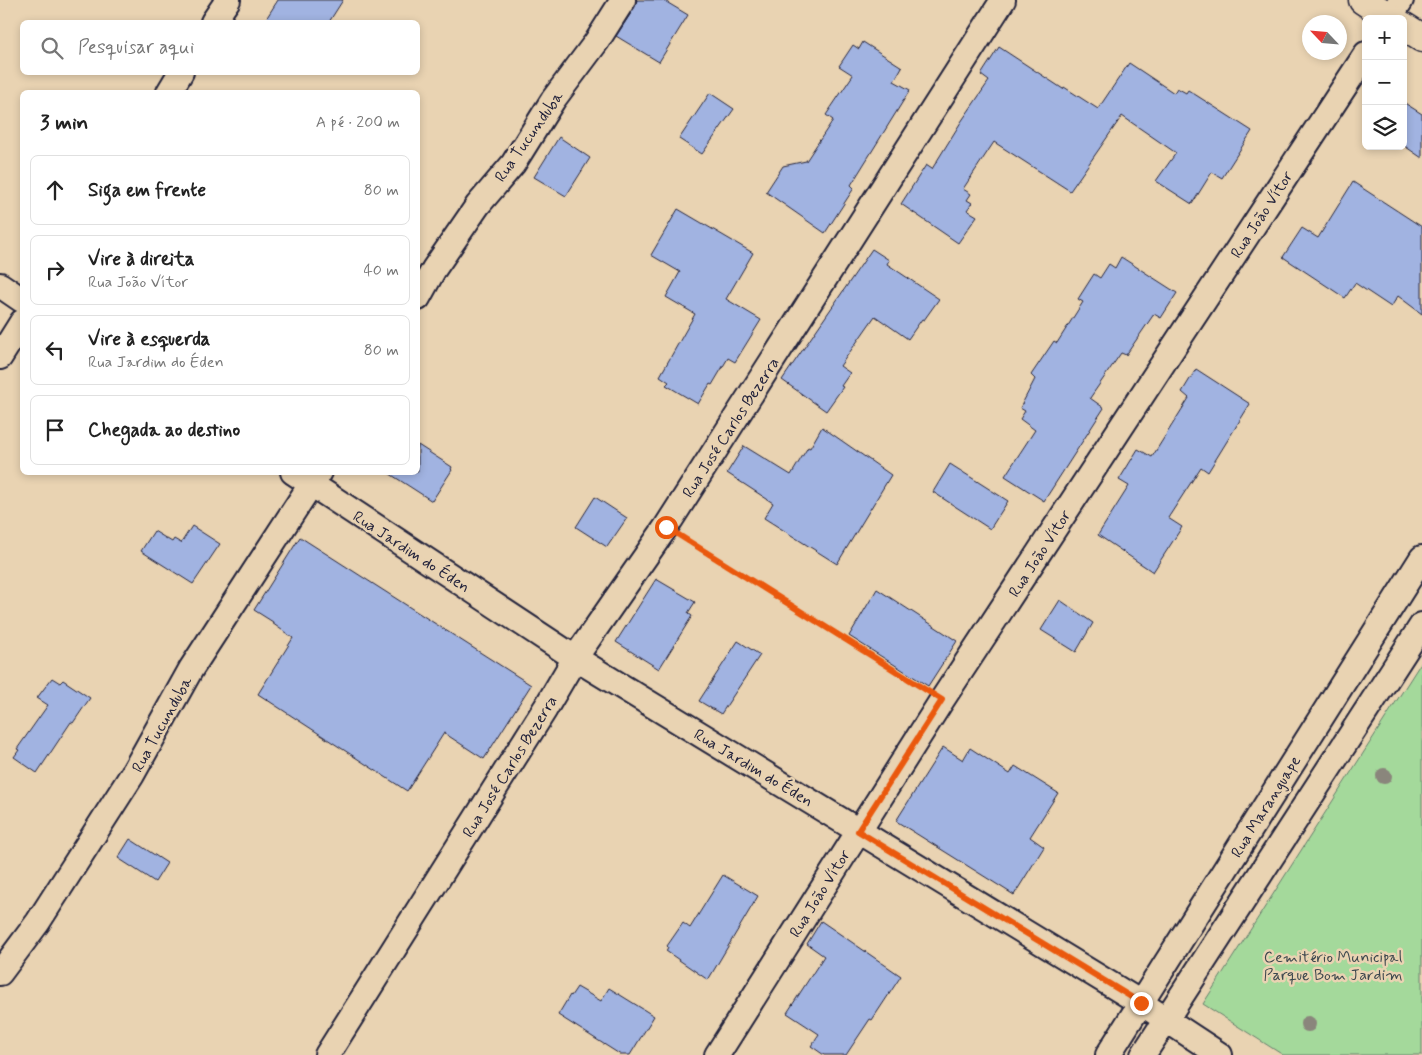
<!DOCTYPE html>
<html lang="pt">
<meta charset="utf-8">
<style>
:root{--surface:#fff;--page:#f2f2f2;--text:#222;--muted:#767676;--line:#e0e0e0}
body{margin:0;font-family:Mynerve,sans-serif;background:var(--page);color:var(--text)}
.controls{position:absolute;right:15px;top:15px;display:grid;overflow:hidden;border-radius:8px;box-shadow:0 2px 8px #0003}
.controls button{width:45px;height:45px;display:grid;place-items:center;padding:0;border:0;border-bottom:1px solid var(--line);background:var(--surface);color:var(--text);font:25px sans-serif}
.compass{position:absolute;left:1302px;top:15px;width:45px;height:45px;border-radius:50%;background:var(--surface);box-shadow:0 2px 8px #0003;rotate:296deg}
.stop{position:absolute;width:15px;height:15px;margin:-11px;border:4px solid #ea580c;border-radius:50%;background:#fff}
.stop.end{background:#ea580c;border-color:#fff;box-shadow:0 1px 5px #0008}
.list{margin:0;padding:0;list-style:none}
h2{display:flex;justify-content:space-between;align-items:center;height:65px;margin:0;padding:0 20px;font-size:21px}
h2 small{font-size:16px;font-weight:400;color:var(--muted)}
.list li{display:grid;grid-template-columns:32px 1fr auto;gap:15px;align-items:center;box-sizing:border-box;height:70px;margin:0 10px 10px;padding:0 10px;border:1px solid var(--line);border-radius:8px}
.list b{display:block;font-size:19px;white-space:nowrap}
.list p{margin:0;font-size:16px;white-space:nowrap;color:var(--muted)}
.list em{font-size:16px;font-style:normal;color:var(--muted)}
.icon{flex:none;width:28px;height:28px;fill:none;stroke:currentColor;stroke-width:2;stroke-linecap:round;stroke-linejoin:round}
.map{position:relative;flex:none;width:1422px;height:1055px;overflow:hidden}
.search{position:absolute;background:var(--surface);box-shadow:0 2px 8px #0003;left:20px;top:20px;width:400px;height:55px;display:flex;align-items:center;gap:12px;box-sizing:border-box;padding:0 18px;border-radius:8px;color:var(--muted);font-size:19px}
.panel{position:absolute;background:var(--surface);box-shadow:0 2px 8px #0003;left:20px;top:90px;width:400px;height:385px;border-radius:8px}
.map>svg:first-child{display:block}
</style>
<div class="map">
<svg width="1422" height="1055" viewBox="0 0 1422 1055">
<rect width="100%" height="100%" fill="#e9d3b2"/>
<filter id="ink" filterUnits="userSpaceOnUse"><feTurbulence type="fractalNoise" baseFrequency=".02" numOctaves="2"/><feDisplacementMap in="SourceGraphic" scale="10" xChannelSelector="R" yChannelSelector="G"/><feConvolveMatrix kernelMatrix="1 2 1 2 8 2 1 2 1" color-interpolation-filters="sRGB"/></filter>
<g filter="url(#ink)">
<path fill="#a4d99b" stroke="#637e6b" d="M1422,661v394h-139l-80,-51z"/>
<path fill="#a1b3e1" stroke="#22223b" d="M278,0h65l-14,22h-65z
M637,0h26l25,15 -29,47 -43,-26 19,-29z
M863,42l39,25 -8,14 16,9 -59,95 3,3 -29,45 -59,-41 17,-26 23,-5 27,-41 -7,-5 27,-40 -14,-9 14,-21 6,4z
M999,47l64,42 1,-2 34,22 31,-46 45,30 3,-5 9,5 2,-3 64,41 -30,47 -10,-6 -20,32 -36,-23 20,-28 -54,-37 -52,75 -76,-49 -31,47 8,5 -4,6 5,3 -5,7 10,6 -19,27 -57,-39 25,-39 6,4 29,-47 28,-41 -8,-6z
M710,93l24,16 -32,45 -23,-15z
M1403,102l19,12v44l-19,-13z
M559,137l31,21 -24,38 -32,-19z
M1353,182l69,45v87l-24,-18 -7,11 -36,-24 -10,15 -62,-41 19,-29 16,10z
M678,209l75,44 -27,46 35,21 -26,42 -7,-4 -16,27 -2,-1 -12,20 -32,-19 3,-3 -9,-6 35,-62 -29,-17 14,-25 -29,-17z
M872,249l17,11 -2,4 52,35 -15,21 -2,-1 -14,20 -33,-23 -35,50 10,7 -9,13 2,1 -17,24 -44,-31z
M1121,257l56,36 -16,25 -7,-4 -28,41 -5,-2 -31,45 14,10 -60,93 -39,-25 30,-46 -15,-11 5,-8 -5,-3 15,-29 -4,-4 23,-34 3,2 26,-41 -5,-3 16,-25 6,4 9,-14 6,4z
M1196,369l54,35 -42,68 -7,-5 -33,51 14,9 -29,45 -55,-37 31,-49 -10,-6 19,-31 14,8 37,-59 -7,-6z
M822,427l69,48 -54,89 -73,-46 9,-15 -46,-30 17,-27 47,29 17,-28 2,1z
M418,445l34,22 -1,2 1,1 -20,31 -45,-29h31z
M950,464l58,37 -18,28 -57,-37z
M595,497l32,21 -20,29 -31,-20z
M192,526l28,18 -27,40 -52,-33 13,-20 18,11 2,-3 7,4z
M300,537l231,148 -47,74 -40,-26 -37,58 -149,-97 35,-56 -21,-15 1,-1 -19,-12z
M656,579l39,23 -7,11 4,3 -33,53 -43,-27z
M877,589l80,52 -29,45 -79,-50z
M1060,600l33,23 -17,29 -35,-22z
M738,641l22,14 -39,59 -22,-13z
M52,678l8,5 3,-3 27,18 -17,25 -2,-1 -34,51 -23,-16 5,-7 -2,-1 31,-44 -11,-7z
M943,747l20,13 7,-12 40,26 5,-8 43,27 -28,44 14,10 -30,48 -118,-74z
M130,839l37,24 -12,19 -37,-24z
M723,875l35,21 -50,84 -42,-29 2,-4 -1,-1 16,-23 7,5z
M821,921l80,55 -29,44 -2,-1 -24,36h-22l-13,-9 8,-12 -32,-21 37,-57 -17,-12z
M577,987l24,14 8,-13 45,28 -24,39h-9l-63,-40 12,-20 1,1z"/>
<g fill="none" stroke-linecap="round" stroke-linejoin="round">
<g stroke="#22223b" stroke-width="28">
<path id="minor" d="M1389,19l12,-19
M213,22l15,-22
M169,92l12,-20
M0,285l22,15
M418,298l16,-29 44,-64 35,-41 40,-64 44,-59 26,-41
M0,357l22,-35
M293,472l282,186 566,345 79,52
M0,973l38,-51 94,-147 59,-106 128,-197
M327,1055l218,-346 30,-51 91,-131 337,-527
M717,1055l225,-355 424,-646
M1108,1055l314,-497
M1143,1055l279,-430"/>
</g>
<g stroke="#22223b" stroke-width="31">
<path id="tertiary" d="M1363,0l29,19
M1403,26l19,12"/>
</g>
<path stroke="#22223b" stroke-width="3" stroke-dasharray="1 4" stroke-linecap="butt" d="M688,541l232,145"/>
<use href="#minor" stroke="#e9d3b2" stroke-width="24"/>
<use href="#tertiary" stroke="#e9d3b2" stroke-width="28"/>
</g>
<g fill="#8a867b">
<circle cx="1384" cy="776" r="8"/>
<circle cx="1308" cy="1024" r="8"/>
</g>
</g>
<g fill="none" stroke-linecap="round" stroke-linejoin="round" filter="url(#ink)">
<path stroke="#ea580c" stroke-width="6" d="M666,527l276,173 -84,131 283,172"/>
</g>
<g text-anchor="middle" stroke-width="5" stroke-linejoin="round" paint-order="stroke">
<g font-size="16" fill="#22223b" stroke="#e9d3b2">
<text transform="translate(528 136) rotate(-55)" y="6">Rua Tucunduba</text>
<text transform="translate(1261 214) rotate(-57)" y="6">Rua João Vítor</text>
<text transform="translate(730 427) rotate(-57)" y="6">Rua José Carlos Bezerra</text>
<text transform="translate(412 551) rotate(33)" y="6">Rua Jardim do Éden</text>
<text transform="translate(1039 553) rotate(-57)" y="6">Rua João Vítor</text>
<text transform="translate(161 724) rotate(-61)" y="6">Rua Tucunduba</text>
<text transform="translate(509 766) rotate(-58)" y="6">Rua José Carlos Bezerra</text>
<text transform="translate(754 767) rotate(31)" y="6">Rua Jardim do Éden</text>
<text transform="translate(1265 806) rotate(-58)" y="6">Rua Maranguape</text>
<text transform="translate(819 893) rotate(-58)" y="6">Rua João Vítor</text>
</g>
<g font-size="16" fill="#3c474e" stroke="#e9d3b2">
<text x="1333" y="962">Cemitério Municipal<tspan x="1333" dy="18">Parque Bom Jardim</tspan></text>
</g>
</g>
</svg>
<div class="controls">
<button>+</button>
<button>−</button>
<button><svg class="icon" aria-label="layers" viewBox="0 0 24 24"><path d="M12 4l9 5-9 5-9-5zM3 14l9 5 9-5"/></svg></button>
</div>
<svg class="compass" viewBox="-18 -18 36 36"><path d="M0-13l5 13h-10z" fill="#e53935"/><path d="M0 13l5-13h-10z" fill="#767676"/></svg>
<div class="stop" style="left:666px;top:527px"></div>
<div class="stop end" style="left:1141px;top:1003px"></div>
<div class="search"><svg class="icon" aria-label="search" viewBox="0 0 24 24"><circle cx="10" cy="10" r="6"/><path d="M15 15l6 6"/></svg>Pesquisar aqui</div>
<section class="panel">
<h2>3 min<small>A pé · 200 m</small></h2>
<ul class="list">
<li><svg class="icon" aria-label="ahead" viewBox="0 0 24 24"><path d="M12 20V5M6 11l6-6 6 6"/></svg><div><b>Siga em frente</b></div><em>80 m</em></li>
<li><svg class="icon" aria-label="right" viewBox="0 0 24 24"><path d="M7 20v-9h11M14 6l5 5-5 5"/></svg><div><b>Vire à direita</b><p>Rua João Vítor</p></div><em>40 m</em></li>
<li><svg class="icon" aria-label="left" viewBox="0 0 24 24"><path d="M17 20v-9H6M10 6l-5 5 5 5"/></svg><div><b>Vire à esquerda</b><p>Rua Jardim do Éden</p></div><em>80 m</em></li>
<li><svg class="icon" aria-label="arrive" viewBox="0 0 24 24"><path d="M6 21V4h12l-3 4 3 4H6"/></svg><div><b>Chegada ao destino</b></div></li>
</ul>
</section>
</div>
